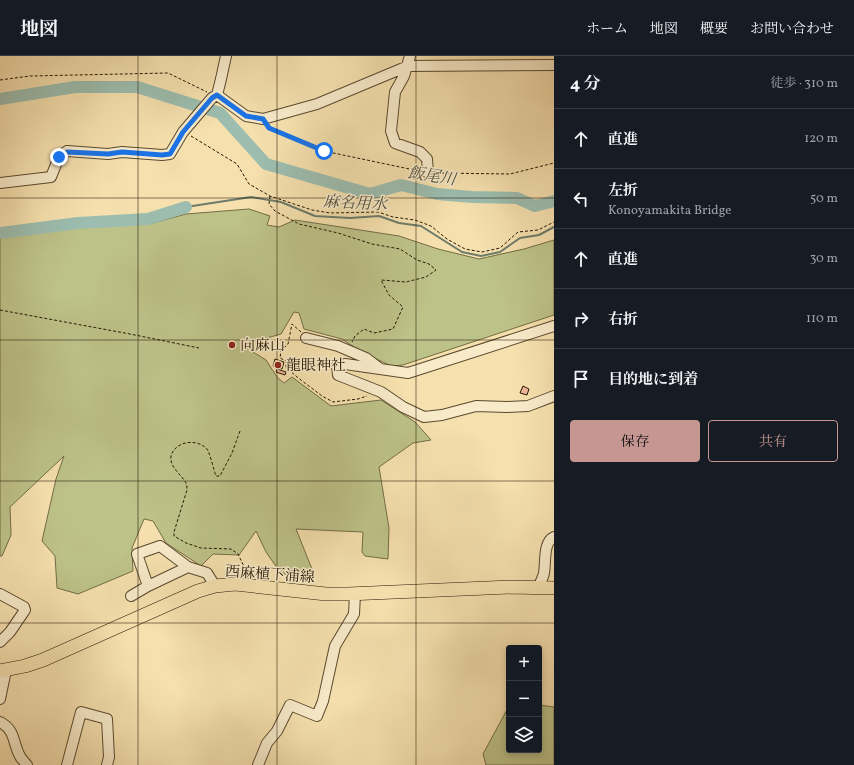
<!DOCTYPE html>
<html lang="ja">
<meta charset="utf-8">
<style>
:root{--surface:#171b24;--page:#20242c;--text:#f1f3f6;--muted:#9ea1a6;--line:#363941;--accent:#c59692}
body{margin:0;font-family:Vollkorn,"Noto Serif JP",serif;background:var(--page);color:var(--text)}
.controls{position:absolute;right:12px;bottom:12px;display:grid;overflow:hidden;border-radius:4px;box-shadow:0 2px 6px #0003}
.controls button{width:36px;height:36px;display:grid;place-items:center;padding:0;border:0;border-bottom:1px solid var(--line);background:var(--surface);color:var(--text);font:20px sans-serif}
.stop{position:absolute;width:12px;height:12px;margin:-9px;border:3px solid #1a73e8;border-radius:50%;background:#fff}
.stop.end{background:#1a73e8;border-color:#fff;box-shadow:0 1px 4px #0008}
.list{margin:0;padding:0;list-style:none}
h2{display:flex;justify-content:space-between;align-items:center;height:52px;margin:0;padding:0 16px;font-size:17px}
h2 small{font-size:13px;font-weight:400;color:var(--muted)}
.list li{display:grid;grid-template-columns:26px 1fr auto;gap:12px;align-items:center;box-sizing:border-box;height:60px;padding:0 16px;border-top:1px solid var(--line)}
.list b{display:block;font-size:15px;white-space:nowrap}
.list p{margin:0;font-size:13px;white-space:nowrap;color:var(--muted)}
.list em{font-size:13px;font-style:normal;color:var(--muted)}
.actions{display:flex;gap:8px;padding:12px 16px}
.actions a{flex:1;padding:9px 0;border:1px solid var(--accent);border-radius:4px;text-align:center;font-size:14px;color:var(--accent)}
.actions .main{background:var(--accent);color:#111}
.icon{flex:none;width:22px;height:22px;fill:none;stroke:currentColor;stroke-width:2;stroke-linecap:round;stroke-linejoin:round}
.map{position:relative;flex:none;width:554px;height:709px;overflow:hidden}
header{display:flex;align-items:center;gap:24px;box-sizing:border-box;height:56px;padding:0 20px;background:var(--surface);border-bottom:1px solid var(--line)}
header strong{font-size:19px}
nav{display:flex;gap:22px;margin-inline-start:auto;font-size:14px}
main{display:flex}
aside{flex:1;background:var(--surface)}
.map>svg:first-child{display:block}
</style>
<header>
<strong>地図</strong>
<nav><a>ホーム</a><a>地図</a><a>概要</a><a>お問い合わせ</a></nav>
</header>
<main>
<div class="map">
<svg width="554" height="709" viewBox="0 0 554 709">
<rect width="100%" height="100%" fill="#f5e0ae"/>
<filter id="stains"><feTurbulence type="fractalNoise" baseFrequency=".005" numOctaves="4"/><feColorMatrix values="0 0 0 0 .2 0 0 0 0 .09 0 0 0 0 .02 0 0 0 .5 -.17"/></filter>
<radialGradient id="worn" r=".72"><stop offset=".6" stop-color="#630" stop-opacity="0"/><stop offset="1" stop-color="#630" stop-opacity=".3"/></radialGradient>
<path fill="#bdc289" stroke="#726c46" d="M249,153l21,7 -3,9 12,2 16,-7 104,16 39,13 41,10 45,-10 30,-9v75l-151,50 -12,1 -31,-15 -18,-12 -38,-10 -5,-16 -5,-1 -13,22 -39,11 24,15 11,17 7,6 8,-6 39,29 50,-6 34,22 16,18 -18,3 -34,24 10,61 -1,31 -23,-3 -3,-4 1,-20 -67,-3 16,40 -14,10 -18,-7 -14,-20 -10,-21 -17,24 -26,-1 -12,12 -35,-23 -13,-22 -9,-2 -12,29 1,23 -55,23 -21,-6 -2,-32 -13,-15 14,-62 8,-23 -54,51 1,28 -9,21h-2v-319l69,-9 84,-5 33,-9z
M539,649l15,2v58h-68l-3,-11 26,-48v44h30z"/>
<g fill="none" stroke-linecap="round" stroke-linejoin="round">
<path stroke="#6d7b6a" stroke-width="2" d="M186,151l65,-10 30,5 34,14 35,2 29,-2 20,7 22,3 41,26 19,4 19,-4 20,-14 19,-3 15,-8"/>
<path stroke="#9cbdaf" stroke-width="12" d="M0,43l75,-12h62l83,26 46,51 104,30 31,-9 36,9 35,3 45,1 18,8 19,-5
M0,177l78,-10 70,-4 38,-12"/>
</g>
<path fill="#eeb599" stroke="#261703" d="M275,303l9,3 -2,7 -9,-3z
M277,313l9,3 -1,3 -9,-3z
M523,330l6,3 -2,6 -7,-2z"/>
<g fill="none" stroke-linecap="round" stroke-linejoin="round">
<g stroke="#5a492e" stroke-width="12">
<path id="minor" d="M410,0l-6,20 -9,16 -4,39 4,12 25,9 7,7 1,14
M217,39l29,21 17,3 54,-15 91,-38 146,-1
M0,127l51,-6 8,-20 8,-6 41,3 14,-2 40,3 8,-1 13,-22 29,-34 5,-3 4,-16 5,-23
M554,270l-146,47 -63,-9 -8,2 1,9 43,17 22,15 21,10 18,-2 34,-9 31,1 21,-1 26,-10
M306,282l32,8 28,12 13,10
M188,511l-40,19 -11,-32 23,-8 28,21 19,6 8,13
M538,532c2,-5 5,-10 6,-15 2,-11 -1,-31 10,-36
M0,538l24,13 1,3 -15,22 -10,10
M131,540l17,-10
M0,643l6,-29
M0,666c17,9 12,22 21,36 2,2 4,5 6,7
M67,709l14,-53 26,7 2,38 -2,8
M258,709l9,-22 10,-12 13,-26 27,11 6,-15 12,-55 19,-32 1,-20"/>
</g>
<g stroke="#261703" stroke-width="14">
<path id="major" d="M0,615l25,-5 18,-6 155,-69 17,-5 20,-2 91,10h22l164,-7 42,1"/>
</g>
<path stroke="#261703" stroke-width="1" stroke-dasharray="3 2" stroke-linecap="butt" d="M0,24l30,-4 138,-3 39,19
M268,71l1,1 55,23 95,20
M191,80l46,28 12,20 21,12 42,14 18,3 48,-1 15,5 22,3 16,6 16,13 18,10 17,3 18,-4 18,-16 20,-2 16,-8
M436,117l74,1 44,-11
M270,140l-1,8 6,7 24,13 39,9 34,11 28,5 17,11 12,4 7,6 -10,7 -20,5 -25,-2 8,15 14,12 -10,22 -19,4 -10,-4 -9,7 -3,6
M0,254l130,24 69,14
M301,276l-9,-8 -4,20 -7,7 -1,7 6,3v6l11,10 25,19 11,6 25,-3 9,-3
M240,375l-8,22 -12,23h-4c-2,-5 -6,-23 -9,-27 -10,-11 -32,-8 -36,7 -2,11 11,19 15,27 1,2 1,5 1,7l-13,42v4l12,7 15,5 30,1 7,5 10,21"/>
<use href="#minor" stroke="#f8ebca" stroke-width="10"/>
<use href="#major" stroke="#f5e0ae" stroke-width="13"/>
</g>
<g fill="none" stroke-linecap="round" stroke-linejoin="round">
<path stroke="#1a73e8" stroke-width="5" d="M59,101l8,-5 41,2 14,-2 40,3 8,-1 13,-22 29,-34 5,-3 29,21 17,3 6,9 55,23"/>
</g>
<path fill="none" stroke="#261703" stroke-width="1" stroke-opacity="0.55" d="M138,0v709M277,0v709M416,0v709M0,142h554M0,284h554M0,425h554M0,567h554"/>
<g fill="#8f2418" stroke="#f8ebca" stroke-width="1.5">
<circle cx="232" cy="289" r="4"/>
<circle cx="278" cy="309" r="4"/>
</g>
<g text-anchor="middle" stroke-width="3" stroke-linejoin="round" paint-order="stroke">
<g font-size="15" fill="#261703" stroke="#f8ebca" text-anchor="start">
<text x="240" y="294">向麻山</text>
<text x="286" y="314">龍眼神社</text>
</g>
<g font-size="15" fill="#261703" stroke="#f8ebca">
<text transform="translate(270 518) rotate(4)" y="5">西麻植下浦線</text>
</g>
<g font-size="16" font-style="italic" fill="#4f513f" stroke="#f8ebca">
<text transform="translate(432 119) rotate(9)" y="6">飯尾川</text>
<text transform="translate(355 146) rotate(3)" y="6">麻名用水</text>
</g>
</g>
<rect width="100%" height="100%" filter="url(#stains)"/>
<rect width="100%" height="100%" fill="url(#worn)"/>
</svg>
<div class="controls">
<button>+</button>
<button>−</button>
<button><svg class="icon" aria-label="layers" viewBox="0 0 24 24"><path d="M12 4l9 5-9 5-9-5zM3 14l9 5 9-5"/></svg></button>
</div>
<div class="stop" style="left:324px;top:95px"></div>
<div class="stop end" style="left:59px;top:101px"></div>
</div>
<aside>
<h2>4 分<small>徒歩 · 310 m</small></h2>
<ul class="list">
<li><svg class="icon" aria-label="ahead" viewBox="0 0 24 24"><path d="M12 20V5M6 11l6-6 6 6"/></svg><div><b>直進</b></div><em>120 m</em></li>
<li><svg class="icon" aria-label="left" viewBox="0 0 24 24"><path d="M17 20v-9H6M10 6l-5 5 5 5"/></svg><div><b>左折</b><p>Konoyamakita Bridge</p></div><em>50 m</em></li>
<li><svg class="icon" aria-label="ahead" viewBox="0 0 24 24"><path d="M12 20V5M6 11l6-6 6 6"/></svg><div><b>直進</b></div><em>30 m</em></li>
<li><svg class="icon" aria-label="right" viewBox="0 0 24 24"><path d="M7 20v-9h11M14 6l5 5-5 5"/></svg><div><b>右折</b></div><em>110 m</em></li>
<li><svg class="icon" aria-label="arrive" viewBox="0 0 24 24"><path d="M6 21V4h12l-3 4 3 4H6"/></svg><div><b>目的地に到着</b></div></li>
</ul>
<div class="actions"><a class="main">保存</a><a>共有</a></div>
</aside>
</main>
